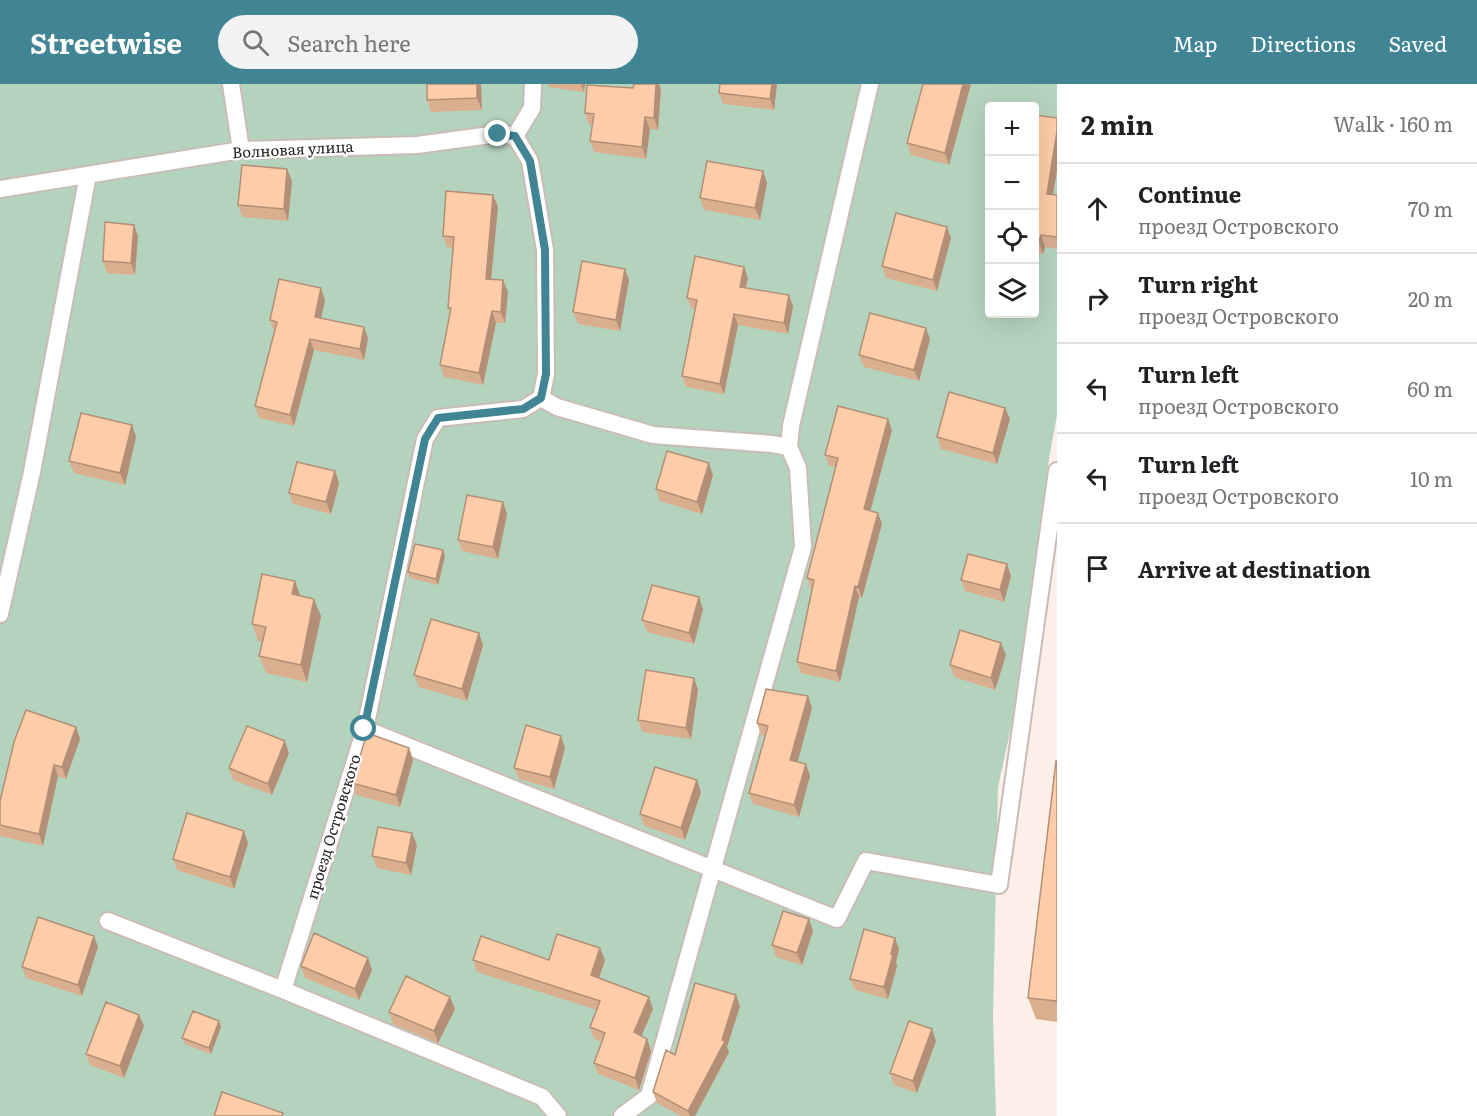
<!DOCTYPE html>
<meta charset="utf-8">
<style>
:root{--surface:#fff;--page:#f2f2f2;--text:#202124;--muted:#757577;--line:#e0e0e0;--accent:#418494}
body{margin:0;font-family:Literata,serif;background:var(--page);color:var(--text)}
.controls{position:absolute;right:18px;top:18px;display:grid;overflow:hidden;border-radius:6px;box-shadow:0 6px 24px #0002}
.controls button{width:54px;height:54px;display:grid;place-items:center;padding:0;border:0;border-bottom:2px solid var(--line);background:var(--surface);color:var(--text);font:30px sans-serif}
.stop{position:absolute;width:18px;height:18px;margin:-14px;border:4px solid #418494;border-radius:50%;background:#fff}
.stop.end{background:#418494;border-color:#fff;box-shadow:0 2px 6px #0008}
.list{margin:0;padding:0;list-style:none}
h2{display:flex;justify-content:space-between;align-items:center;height:78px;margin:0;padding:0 24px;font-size:26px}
h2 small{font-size:20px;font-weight:400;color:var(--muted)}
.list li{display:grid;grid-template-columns:39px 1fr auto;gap:18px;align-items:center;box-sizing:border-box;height:90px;padding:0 24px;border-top:2px solid var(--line)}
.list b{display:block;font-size:22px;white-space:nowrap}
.list p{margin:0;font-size:20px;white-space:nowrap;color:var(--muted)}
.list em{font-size:20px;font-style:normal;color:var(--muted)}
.icon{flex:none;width:33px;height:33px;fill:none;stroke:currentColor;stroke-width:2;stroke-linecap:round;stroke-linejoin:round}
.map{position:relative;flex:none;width:1057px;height:1032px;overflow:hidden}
header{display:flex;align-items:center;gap:36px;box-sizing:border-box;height:84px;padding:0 30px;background:var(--accent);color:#fff}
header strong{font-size:28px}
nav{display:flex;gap:33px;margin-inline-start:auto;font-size:21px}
.search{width:420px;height:54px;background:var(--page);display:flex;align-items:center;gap:15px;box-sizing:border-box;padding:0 21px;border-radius:33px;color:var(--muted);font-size:22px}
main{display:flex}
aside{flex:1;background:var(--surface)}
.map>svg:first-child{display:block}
</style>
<header>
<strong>Streetwise</strong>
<div class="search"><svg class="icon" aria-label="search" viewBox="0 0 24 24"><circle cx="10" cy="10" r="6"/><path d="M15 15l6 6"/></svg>Search here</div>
<nav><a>Map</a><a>Directions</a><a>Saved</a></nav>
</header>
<main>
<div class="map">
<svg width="1057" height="1032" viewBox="0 0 1057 1032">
<rect width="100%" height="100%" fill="#fcefe7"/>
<path fill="#b4d3bd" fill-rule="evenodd" d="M0,0h1057v331l-7,38 -38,270 -14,64 -5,230 3,99h-996zM990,22h44v208h-44z"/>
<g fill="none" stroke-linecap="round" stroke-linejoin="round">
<g stroke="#c9bcb5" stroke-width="20">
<path id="service" d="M231,0l10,66
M515,52l17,-28 1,-24
M0,105l241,-39 176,-5 81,-11 17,2
M541,314l16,9 96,28 119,9 17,3
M0,530l32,-142 56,-297
M365,645l472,190 29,-58 133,24 58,-414
M108,837l175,69 259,107 16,19
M283,906l82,-261 60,-290 13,-21 85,-9 18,-11 5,-24 -1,-124 -15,-89 -15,-25
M622,1032l27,-20 154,-549 -5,-79 -9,-21 2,-21 79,-342"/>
</g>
<use href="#service" stroke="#fff" stroke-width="16"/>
</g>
<path fill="#daaf90" d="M427,0h54l1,26 -51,2 -4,-12z
M548,0h37l-1,8 -35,-5z
M720,0h57l-3,26 -51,-6 -4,-11z
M923,0h48l-22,81 -38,-10 -4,-12z
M633,4l28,1 -3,41 -8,-1 -4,30 -52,-7 -4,-11 2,-16h-3l-4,-12z
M1035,31l22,3v52l-4,25h4v54l-12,-2 -2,7 -8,-1z
M763,87l4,12 -7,37 -56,-10 -4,-12z
M292,97l-4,40 -46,-4 -4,-12z
M493,111l5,12 -7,72 17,13 -3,31h-9l-13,62 -39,-8 -4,-12 10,-51 -2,-6 5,-60 -6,-1 -4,-11z
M134,141l4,11 -3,39 -28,-2 -4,-12z
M951,154l-14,53 -51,-13 -4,-12z
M625,185l4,11 -9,51 -42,-7 -5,-12z
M748,194l-2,10 43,7 4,11 -5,28 -50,-9 -14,69 -38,-7 -4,-11 13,-67 -4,-1 -4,-10z
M325,216l-4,18 43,9 4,11 -4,22 -50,-10 -20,76 -35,-8 -4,-12 19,-75 -4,-11z
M930,255l-11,42 -55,-14 -5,-12z
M1005,324l5,11 -13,45 -56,-15 -4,-12z
M132,341l4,12 -11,48 -51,-12 -5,-12z
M892,346l-22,81 8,2 4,11 -20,74 -3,-1 -19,85 -39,-9 -4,-11 15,-72 -1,-1 -4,-11 28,-111 -6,-1 -4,-11z
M335,387l4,12 -8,31 -38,-10 -4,-11z
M713,391l-11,39 -42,-13 -4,-12z
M503,418l4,12 -9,45 -36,-8 -4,-11z
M443,466l2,6 -7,29 -28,-7 -2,-6z
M1007,480l4,12 -7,26 -39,-11 -4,-11z
M295,497l5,15 21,20 -14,66 -41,-9 -7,-17 3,-14 -4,-1 -6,-17z
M703,525l-9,35 -47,-12 -5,-12z
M483,561l-16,56 -48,-14 -5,-12z
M1006,571l-11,35 -41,-13 -4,-12z
M694,594l4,12 -7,49 -49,-7 -4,-12z
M812,624l-15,54 13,14 -11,41 -46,-13 -4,-11 16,-57 -4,-1 -4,-12z
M76,643l4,12 -14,40 -8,-3 -15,70 -43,-10v-35z
M561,652l4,12 -11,41 -35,-10 -5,-11z
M409,664l4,12 -13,47 -44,-12 -4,-12z
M289,669l-17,42 -39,-15 -4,-12z
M1057,677v261l-21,-3 -8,-21z
M701,708l-16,48 -41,-14 -4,-12z
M248,759l-14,46 -57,-19 -4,-11z
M417,761l-6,30 -34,-7 -5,-12z
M813,847l-11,34 -26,-8 -4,-12z
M98,863l-16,49 -56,-18 -4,-11z
M899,865l-3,14 1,3 -9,33 -33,-9 -5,-11z
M473,876h132l-6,18 50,19 4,12 -12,27 6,3 4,12 -12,39 -41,-16 -4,-11 8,-21 -8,-3 -4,-12 7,-17 -120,-38z
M301,882l71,4 -13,30 -54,-22z
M740,922l-13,41 2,5 -34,64h-14l-24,-13 -4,-11 22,-37z
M455,925l-17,34 -45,-19 -4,-12z
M139,931l5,11 -20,52 -34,-13 -4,-11z
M219,937l2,6 -10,27 -26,-10 -3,-6z
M932,945l4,12 -19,52 -23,-8 -4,-12z"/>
<path fill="#b28f76" d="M477,0h4l1,26 -5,-12z
M581,0h4l-1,8z
M656,0h3l2,5 -3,41 -4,-12z
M772,0h5l-3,26 -4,-11z
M963,0h8l-22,81 -4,-12z
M645,33l5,12 -4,30 -4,-12z
M1057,47v39l-6,36 -4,-12z
M287,85l5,12 -4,40 -4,-12z
M763,87l4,12 -7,37 -5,-12z
M493,111l5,12 -8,83 -4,-11z
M134,141l4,11 -3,39 -4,-12z
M947,143l4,11 -14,53 -4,-11z
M1041,151l4,12 -2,7 -4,-12z
M744,183l4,11 -5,19 -3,-10z
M625,185l4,11 -9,51 -4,-11z
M503,196l5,12 -3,31 -4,-11z
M321,204l4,12 -6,28 -4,-11z
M789,211l4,11 -5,28 -4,-11z
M492,227l4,12 -13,62 -4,-12z
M734,230l4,11 -14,69 -4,-10z
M364,243l4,11 -4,22 -4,-11z
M926,244l4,11 -11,42 -5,-11z
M310,255l4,11 -20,76 -4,-11z
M1005,324l5,11 -13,45 -4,-11z
M888,335l4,11 -24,90 -4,-11z
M132,341l4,12 -11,48 -5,-12z
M709,379l4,12 -11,39 -5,-12z
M335,387l4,12 -8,31 -5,-12z
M503,418l4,12 -9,45 -5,-12z
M878,429l4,11 -20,74 -4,-11z
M443,466l2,6 -7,29 -2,-6z
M1007,480l4,12 -7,26 -4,-12z
M295,497l6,17 -9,-4z
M855,502l4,11 -19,85 -4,-11z
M699,513l4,12 -9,35 -5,-11z
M314,515l7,17 -14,66 -6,-17z
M479,549l4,12 -16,56 -5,-12z
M1001,559l5,12 -11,35 -4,-12z
M694,594l4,12 -7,49 -5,-11z
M808,612l4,12 -17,64 -5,-12z
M76,643l4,12 -14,40 -4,-12z
M561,652l4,12 -11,41 -4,-12z
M285,657l4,12 -17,42 -4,-11z
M409,664l4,12 -13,47 -4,-12z
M806,680l4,12 -11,41 -5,-12z
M54,681l4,11 -15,70 -4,-12z
M697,696l4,12 -16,48 -4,-12z
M244,747l4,12 -14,46 -4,-12z
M412,749l5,12 -6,30 -5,-12z
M809,835l4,12 -11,34 -5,-12z
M94,852l4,11 -16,49 -4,-11z
M895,854l4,11 -3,14 1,3 -9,33 -4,-12z
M600,864l5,12 -9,27 -5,-12z
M368,874l4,12 -13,30 -4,-11z
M736,911l4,11 -13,41 2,5 -34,64h-5l-2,-5 34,-71z
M450,913l5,12 -17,34 -4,-12z
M649,913l4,12 -15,35 -4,-12z
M139,931l5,11 -20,52 -4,-12z
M219,937l2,6 -10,27 -2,-6z
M932,945l4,12 -19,52 -4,-12z
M647,955l4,12 -12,39 -4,-12z"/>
<path fill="#fecca8" stroke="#b28f76" stroke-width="1.5" d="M427,0h50v14l-50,2z
M634,0h22l-2,34 -9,-1 -3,30 -52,-6 4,-27 -9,-1 2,-28 46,3z
M720,0h52l-2,15 -51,-6z
M923,0h40l-18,69 -38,-10z
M1035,31l22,3v13l-10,63 10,1v42l-16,-2 -2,7 -4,-1z
M707,77l56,10 -8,37 -55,-10z
M242,81l45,4 -3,40 -46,-4z
M446,107l47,4 -7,84 17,1 -2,32 -9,-1 -13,62 -39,-8 11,-57h-3l6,-71 -11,-1z
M896,129l51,14 -14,53 -51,-14z
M105,138l29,3 -3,38 -28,-2z
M695,172l49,11 -4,20 49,8 -5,28 -50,-9 -14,70 -38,-8 15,-76 -10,-2z
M582,177l43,8 -9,51 -43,-8z
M279,195l42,9 -6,29 49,10 -4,22 -50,-10 -20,76 -35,-9 22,-84 -7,-2z
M870,229l56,15 -12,42 -55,-15z
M949,308l56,16 -12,45 -56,-16z
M838,322l50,13 -24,90 14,4 -20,74 -3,-1 -19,85 -39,-9 17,-82 -7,-2 31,-120 -13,-3z
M81,329l51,12 -12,48 -51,-12z
M667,367l42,12 -12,39 -41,-13z
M297,378l38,9 -9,31 -37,-9z
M467,411l36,7 -10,45 -35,-7z
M415,460l28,6 -7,29 -28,-7z
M968,470l39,10 -7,26 -39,-10z
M262,490l33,7 -3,13 22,5 -13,66 -42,-9 7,-29 -14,-3z
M652,501l47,12 -10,36 -47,-13z
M431,535l48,14 -17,56 -48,-14z
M960,546l41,13 -10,35 -41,-13z
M646,586l48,8 -8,50 -48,-8z
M766,605l42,7 -18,64 16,4 -12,41 -45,-12 19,-67 -11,-3z
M26,626l50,17 -14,40 -8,-2 -15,69 -39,-9v-24l14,-59z
M526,641l35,11 -11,41 -36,-9z
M247,642l38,15 -17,43 -39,-16z
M367,649l42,15 -13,47 -44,-12z
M1056,677h1v240l-29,-3z
M655,683l42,13 -16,48 -41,-14z
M187,729l57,18 -14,46 -57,-18z
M378,743l34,6 -6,30 -34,-7z
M783,827l26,8 -12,34 -25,-8z
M38,833l56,19 -16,49 -56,-18z
M864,845l31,9 -4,16 2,1 -9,32 -34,-8z
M314,849l54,25 -13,31 -54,-23z
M557,850l43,14 -9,27 58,22 -15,35 13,7 -12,39 -41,-15 11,-30 -15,-6 10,-26 -127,-41 8,-24 68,24z
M406,892l44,21 -16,34 -45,-19z
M695,899l41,12 -14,45 3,1 -37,70 -35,-19 13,-42 9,5z
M106,918l33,13 -19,51 -34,-12z
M193,927l26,10 -10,27 -27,-10z
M909,937l23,8 -19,52 -23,-8z
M222,1008l61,21 -1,3h-68z"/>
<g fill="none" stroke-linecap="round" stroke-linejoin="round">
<path stroke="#418494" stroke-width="8" d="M364,645l61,-290 13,-21 85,-9 18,-11 5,-24 -1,-124 -15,-89 -15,-25 -17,-2"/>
</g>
<g text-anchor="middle" stroke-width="4.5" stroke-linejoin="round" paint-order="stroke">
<g font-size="15" fill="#272220" stroke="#fff">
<text transform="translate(293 66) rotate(-3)" y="5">Волновая улица</text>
<text transform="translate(334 743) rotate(-73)" y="5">проезд Островского</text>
</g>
</g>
</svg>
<div class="controls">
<button>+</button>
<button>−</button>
<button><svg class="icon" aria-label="locate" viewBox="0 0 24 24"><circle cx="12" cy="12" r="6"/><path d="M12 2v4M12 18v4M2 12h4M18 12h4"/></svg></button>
<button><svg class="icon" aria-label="layers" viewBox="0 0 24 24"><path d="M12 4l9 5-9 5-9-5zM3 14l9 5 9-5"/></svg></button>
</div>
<div class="stop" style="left:364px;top:645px"></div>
<div class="stop end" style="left:498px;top:50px"></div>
</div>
<aside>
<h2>2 min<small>Walk · 160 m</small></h2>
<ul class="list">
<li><svg class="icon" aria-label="ahead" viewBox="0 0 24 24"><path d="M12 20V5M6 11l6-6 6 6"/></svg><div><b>Continue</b><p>проезд Островского</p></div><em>70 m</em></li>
<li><svg class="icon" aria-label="right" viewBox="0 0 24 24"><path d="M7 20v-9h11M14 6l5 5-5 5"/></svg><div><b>Turn right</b><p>проезд Островского</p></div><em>20 m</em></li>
<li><svg class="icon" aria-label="left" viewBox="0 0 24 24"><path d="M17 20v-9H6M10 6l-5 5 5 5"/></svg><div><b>Turn left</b><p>проезд Островского</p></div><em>60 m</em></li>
<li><svg class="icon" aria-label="left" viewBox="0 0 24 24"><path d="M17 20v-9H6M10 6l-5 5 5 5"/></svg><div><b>Turn left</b><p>проезд Островского</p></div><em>10 m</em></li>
<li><svg class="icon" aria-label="arrive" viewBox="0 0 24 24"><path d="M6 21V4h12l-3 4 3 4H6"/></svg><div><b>Arrive at destination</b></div></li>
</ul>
</aside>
</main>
